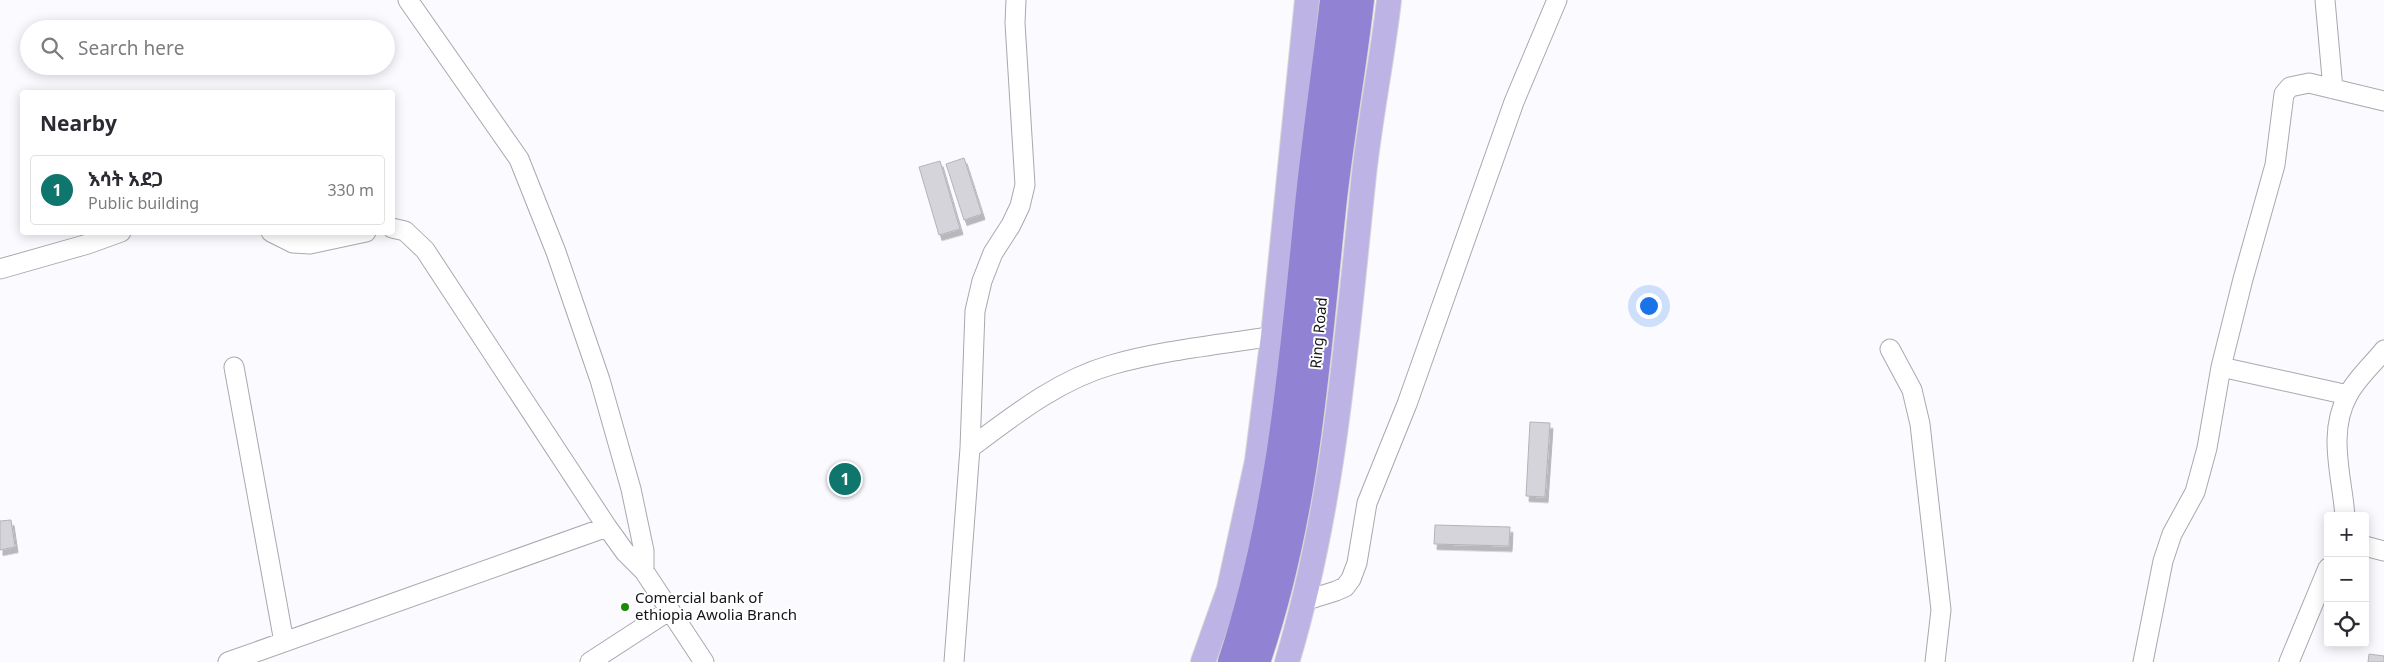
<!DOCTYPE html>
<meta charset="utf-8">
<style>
:root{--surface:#fff;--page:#f7f7f7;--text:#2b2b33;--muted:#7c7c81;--line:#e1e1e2;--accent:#0f766e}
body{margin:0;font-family:Georgia,"Noto Sans Ethiopic",serif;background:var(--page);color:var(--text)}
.controls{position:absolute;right:15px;bottom:15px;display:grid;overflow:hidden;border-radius:5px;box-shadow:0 2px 12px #0003}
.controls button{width:45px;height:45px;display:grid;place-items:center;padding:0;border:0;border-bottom:1px solid var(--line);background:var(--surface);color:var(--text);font:25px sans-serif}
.you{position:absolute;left:1648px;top:305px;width:18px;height:18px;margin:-12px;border:4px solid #fff;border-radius:50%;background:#1a73e8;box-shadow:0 0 0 8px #1a73e833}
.badge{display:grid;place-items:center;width:32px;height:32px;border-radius:50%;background:var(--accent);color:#fff;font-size:16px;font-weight:700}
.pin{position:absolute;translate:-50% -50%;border:2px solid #fff;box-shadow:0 1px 5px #0006}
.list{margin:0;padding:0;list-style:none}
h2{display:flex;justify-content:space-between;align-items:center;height:65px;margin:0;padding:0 20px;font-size:21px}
h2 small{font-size:16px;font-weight:400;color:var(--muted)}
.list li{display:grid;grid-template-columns:32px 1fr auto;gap:15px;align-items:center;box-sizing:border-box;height:70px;margin:0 10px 10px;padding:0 10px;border:1px solid var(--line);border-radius:5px}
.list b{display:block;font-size:19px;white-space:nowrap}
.list p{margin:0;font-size:16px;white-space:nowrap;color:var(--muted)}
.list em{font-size:16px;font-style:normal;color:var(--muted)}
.icon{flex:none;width:28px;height:28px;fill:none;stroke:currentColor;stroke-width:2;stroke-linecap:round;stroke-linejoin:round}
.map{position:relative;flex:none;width:2384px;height:662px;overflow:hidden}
.search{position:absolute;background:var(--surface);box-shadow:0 2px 12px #0003;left:20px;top:20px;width:375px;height:55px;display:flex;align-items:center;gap:12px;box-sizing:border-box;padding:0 18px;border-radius:28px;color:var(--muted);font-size:19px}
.panel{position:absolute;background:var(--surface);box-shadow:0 2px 12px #0003;left:20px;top:90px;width:375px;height:145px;border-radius:5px}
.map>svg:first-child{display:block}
</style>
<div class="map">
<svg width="2384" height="662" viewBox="0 0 2384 662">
<defs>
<filter id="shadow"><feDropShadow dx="3" dy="5.5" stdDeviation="0" flood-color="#0004"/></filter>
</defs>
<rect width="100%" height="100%" fill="#fbfaff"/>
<path fill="#d5d4da" stroke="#b3b3b8" filter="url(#shadow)" d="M964,158l18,56 -18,6 -18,-56z
M940,161l20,68 -21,6 -20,-68z
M1530,422l20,1 -5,74 -19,-1z
M11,520l4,27 -15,3v-29z
M1435,525l75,2 -1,19 -75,-2z
M2369,654l15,2v6h-16z"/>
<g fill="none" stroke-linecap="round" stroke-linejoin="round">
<g stroke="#a9a8ae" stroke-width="21">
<path id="minor" d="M408,0l111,159 37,93 44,128 31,109 13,62v20l60,91
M2325,0l8,89
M392,228l13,3 20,19 182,277
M271,232l22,11 17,1 56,-12
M0,269l88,-25 33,-12
M1890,349l22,41 8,34 21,186 -6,52
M234,367l50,275
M2221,367l127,28
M970,448c43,-32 88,-68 141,-83 52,-15 108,-20 162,-29
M2345,516c-3,-40 -18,-83 3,-121 8,-16 25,-31 36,-45
M2365,546l19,5
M1304,601l32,-10 9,-4 6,-8 6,-16 10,-60 40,-99 107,-302 43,-102
M228,662l379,-135 18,25 19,19
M590,662l80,-52
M954,662l16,-214 5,-137 7,-30 11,-28 18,-28 9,-19 5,-21 -10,-162 1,-23
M2143,662l20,-101 9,-27 23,-42 12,-44 14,-81 22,-88 32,-114 9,-71 6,-7 19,-4 75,18
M2289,662l39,-94"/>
</g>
<g stroke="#d5d5d5" stroke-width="26">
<path id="major" d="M1203,662l26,-73 28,-128 16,-125 34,-336
M1287,662c47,-156 59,-317 76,-478 6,-62 19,-122 26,-184"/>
</g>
<g stroke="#d5d5d5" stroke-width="30">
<path id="highway" d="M1232,662c48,-144 61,-297 76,-447 7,-72 18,-143 26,-215
M1256,662c50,-147 59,-292 75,-445 7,-73 21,-144 29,-217"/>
</g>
<use href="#minor" stroke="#fff" stroke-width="19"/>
<use href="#major" stroke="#bdb4e5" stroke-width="24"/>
<use href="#highway" stroke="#9182d3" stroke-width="28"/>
</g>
<circle fill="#1c8a09" stroke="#fff" stroke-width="2" cx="625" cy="607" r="5"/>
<g text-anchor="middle" stroke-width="4" stroke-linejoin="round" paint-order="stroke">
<g font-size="15" fill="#151517" stroke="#fff">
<text transform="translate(1319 333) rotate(-85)" y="5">Ring Road</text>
</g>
<g font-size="15" fill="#151517" stroke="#fff" text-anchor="start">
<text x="635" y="603">Comercial bank of<tspan x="635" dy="17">ethiopia Awolia Branch</tspan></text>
</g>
</g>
</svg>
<div class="controls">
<button>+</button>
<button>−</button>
<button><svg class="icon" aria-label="locate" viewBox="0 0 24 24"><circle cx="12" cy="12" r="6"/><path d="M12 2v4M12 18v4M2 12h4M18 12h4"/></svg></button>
</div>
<div class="you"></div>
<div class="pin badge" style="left:845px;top:479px">1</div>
<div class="search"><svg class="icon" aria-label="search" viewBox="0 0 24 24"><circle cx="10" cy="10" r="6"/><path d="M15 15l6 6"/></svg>Search here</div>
<section class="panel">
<h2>Nearby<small></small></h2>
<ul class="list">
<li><span class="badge">1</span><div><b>እሳት አደጋ</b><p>Public building</p></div><em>330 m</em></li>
</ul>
</section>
</div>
